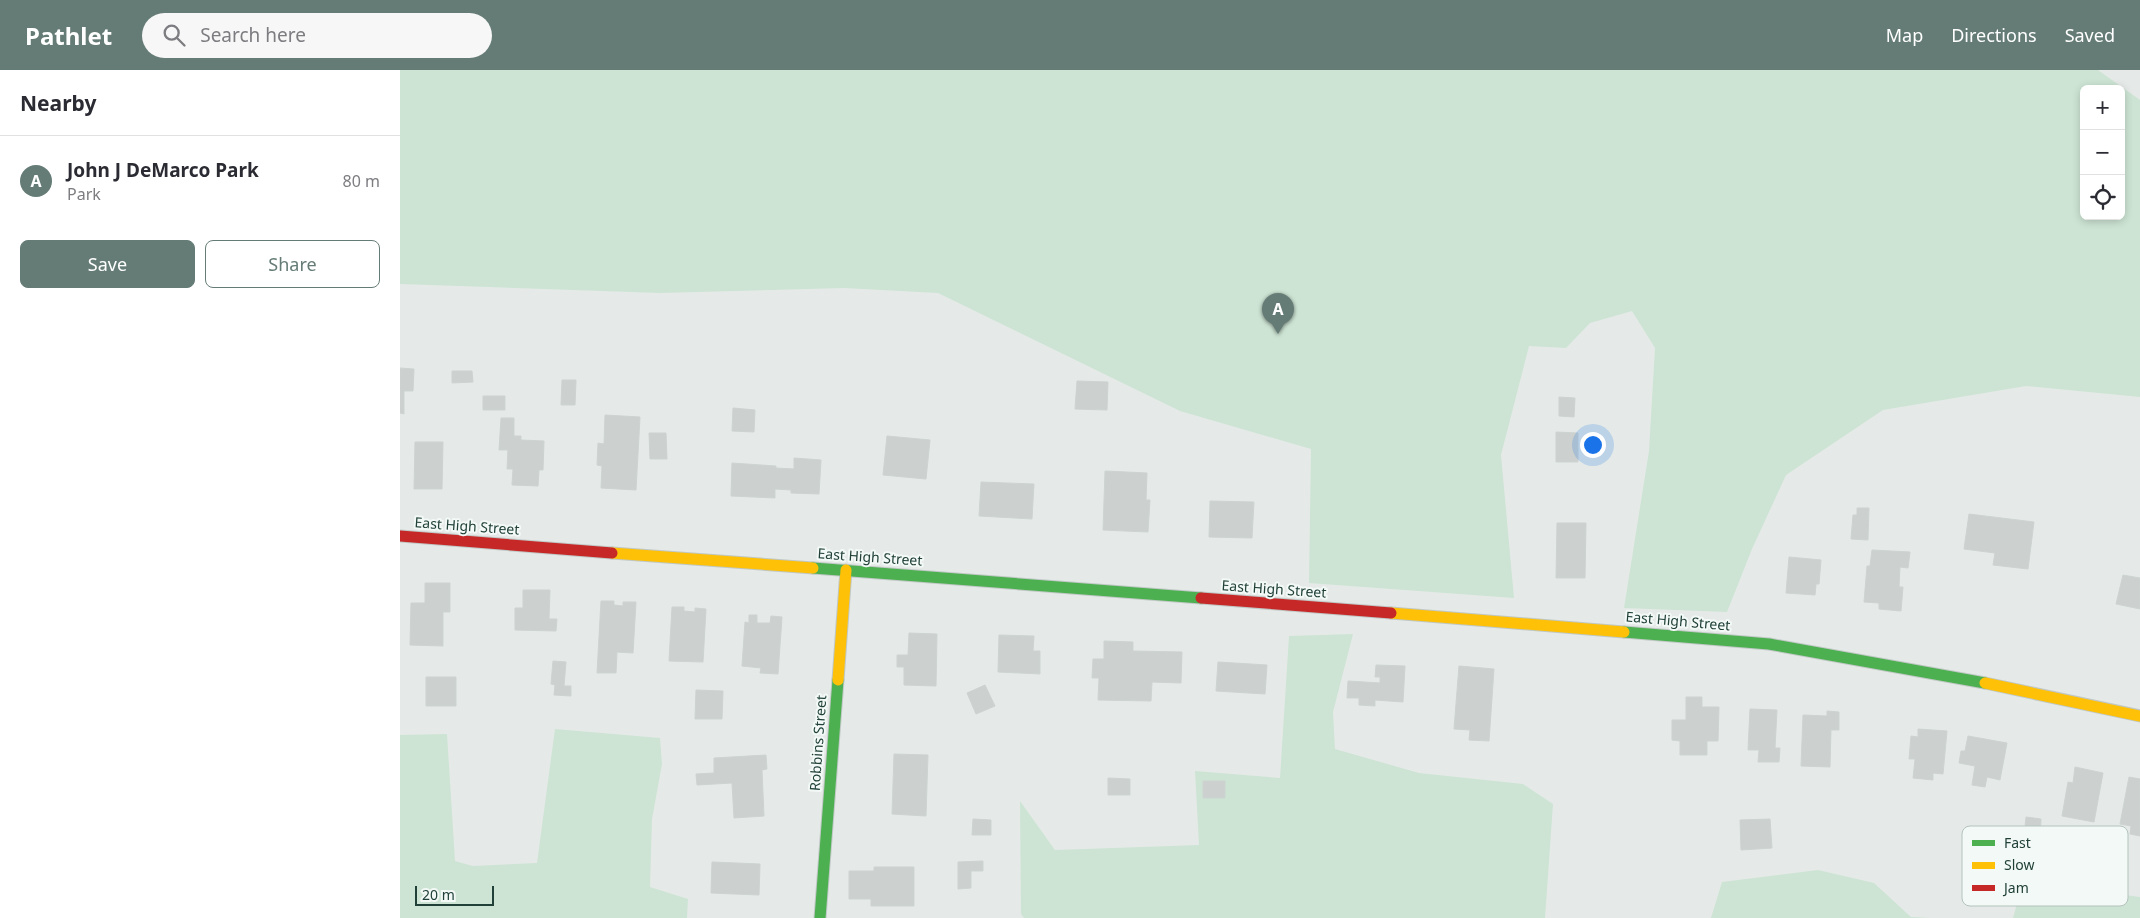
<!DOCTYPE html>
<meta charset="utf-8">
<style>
:root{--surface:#fff;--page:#f7f7f7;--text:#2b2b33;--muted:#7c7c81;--line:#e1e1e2;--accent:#657c76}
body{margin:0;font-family:"Noto Sans",sans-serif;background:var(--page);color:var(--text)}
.controls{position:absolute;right:15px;top:15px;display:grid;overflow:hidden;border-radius:8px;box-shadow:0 2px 8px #0003}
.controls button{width:45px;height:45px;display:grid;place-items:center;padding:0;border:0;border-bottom:1px solid var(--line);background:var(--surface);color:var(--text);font:25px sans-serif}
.scale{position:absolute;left:15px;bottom:12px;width:79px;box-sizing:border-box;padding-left:5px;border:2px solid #204038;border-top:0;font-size:14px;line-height:18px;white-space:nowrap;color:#204038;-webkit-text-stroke:4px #f3f9f6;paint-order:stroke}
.you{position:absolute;left:1192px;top:374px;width:18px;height:18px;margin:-12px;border:4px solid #fff;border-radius:50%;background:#1a73e8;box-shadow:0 0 0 8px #1a73e833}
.badge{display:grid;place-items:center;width:32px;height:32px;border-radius:50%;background:var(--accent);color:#fff;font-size:16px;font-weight:700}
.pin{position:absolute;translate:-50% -41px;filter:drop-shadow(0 1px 2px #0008)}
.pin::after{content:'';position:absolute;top:26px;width:18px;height:15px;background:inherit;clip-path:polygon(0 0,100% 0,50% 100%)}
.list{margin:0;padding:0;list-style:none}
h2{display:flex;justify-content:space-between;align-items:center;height:65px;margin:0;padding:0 20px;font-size:21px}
h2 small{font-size:16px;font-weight:400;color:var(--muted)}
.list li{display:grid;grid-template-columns:32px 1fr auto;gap:15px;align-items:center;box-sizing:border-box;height:90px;padding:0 20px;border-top:1px solid var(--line)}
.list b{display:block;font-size:19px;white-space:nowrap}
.list p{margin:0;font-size:16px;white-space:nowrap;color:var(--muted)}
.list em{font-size:16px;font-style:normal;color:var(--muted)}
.actions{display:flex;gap:10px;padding:15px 20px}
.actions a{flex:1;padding:11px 0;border:1px solid var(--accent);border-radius:8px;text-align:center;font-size:18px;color:var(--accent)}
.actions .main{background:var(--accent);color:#fff}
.icon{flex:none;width:28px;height:28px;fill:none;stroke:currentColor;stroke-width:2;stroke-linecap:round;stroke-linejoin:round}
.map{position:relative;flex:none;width:1740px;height:848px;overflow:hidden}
header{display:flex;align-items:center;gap:30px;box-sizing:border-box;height:70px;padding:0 25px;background:var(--accent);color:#fff}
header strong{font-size:24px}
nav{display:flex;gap:28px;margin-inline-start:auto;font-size:18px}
.search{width:350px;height:45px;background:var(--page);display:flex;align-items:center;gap:12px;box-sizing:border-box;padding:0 18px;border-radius:28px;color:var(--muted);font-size:19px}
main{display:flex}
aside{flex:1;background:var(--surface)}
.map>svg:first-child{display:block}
</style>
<header>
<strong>Pathlet</strong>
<div class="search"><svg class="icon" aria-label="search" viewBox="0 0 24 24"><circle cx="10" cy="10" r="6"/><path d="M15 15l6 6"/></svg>Search here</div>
<nav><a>Map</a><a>Directions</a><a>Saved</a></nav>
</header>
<main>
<aside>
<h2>Nearby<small></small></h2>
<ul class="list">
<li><span class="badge">A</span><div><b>John J DeMarco Park</b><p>Park</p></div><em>80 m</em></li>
</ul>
<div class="actions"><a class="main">Save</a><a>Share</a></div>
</aside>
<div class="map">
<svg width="1740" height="848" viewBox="0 0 1740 848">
<rect width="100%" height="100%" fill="#e5eae8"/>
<path fill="#cde4d4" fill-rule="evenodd" d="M0,0h1698l42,30v297l-114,-11 -143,24 -97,65 -34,74 -25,63 -103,-4 25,-157 6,-103 -23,-37 -42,12 -24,25 -37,-2 -28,109 13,143 -205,-15 2,-134 -131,-38 -242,-118 -94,-5 -184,5 -260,-9zM1684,19h37v127h-37z
M953,564l-20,78 2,37 84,24 104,11 30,20 -8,114h-521l-3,-4 -1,-113 35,49 144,-5 -4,-74 85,7 9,-142z
M155,659l105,9 2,26 -10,55 -2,68 38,12 -1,19h-287v-183l47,-1 8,127 18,5 64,-3z
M1418,800l56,13 37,34 20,1h-220l11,-36z
M1623,812l117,15v21h-127z"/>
<path fill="#ccd1cf" stroke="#cdd3d1" d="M0,298l14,1 -1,22h-9v23l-4,-1z
M52,301h20l1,11 -21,1z
M162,310h14l-1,25h-14z
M677,311l31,1 -1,28 -32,-1z
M83,326h22v14h-22z
M1159,327l16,1 -1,19 -15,-1z
M333,338l22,2 -1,22 -22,-1z
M205,345l35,2 -4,73 -35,-2 1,-22 -5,-1 1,-22 6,1z
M101,348h13v18h7v4l23,1 -1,29h-4l-1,16 -26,-1 1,-16h-6l1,-19h-9z
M1156,362l22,1v29h-22z
M249,363h17l1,26h-17z
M487,366l43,4 -4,39 -43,-4z
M15,372h28l-1,47h-28z
M394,388l27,2 -2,34 -28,-1v-3l-16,-1v9l-44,-2 1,-33 44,3v2l18,1z
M705,401l42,2 -1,27h4l-2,32 -45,-2z
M581,412l53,2 -2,35 -53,-3z
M810,431l44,1 -2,36 -43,-1z
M1457,438h12l-1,32 -17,-1 2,-24h4z
M1569,444l65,8 -6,47 -35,-4 2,-12 -31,-4z
M1157,453h29l-1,55h-29z
M1472,480l38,2 -2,16 -8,-1 -1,20h4l-2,24 -22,-2v-6l-15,-1 3,-36h3z
M1389,487l32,3 -2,24h-3l-1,11 -29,-2z
M1723,505l17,3v31l-24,-5z
M25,513h25v29h-7v34l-33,-1 1,-42h14z
M123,520h27l-1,29h8l-1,12 -41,-1v-22h8z
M201,531h13v4l9,1v-4h13l-3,51 -16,-1 -1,21h-19z
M272,537h12v4l11,1v-4l11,1 -3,53 -34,-1z
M349,545h8v8h13l1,-7 11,1 -4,57 -18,-1 1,-5 -19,-2 3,-44 4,1z
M509,563l28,1 -1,52 -32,-1v-18h-7v-12h11z
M599,565l35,1 -1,15h7v23l-42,-2z
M704,571l29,1v9l49,1 -1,31 -29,-1 -1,19 -53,-1 1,-22h-7l1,-19h11z
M153,591l13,1 -2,24h7v10l-17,-1 1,-10 -4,-1z
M818,592l49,3 -2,29 -49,-3z
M976,595l29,1 -2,36 -28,-2v6l-16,-1v-7h-12l1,-17 32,2v-6h-5z
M1059,596l35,3 -5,72 -20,-1 1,-10 -16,-1z
M26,607h30v29h-30z
M585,615l10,21 -19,8 -9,-21z
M296,620l27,1 -1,28h-27z
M1286,627h16v10h17l-1,34h-11v14h-27v-14l-8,-1v-20h14z
M1350,639l27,1 -2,38h5l-1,14h-21l1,-12h-11z
M1427,641l12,1v18h-8l-1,37 -29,-1 2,-51 24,1z
M1518,659l29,2 -4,43 -10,-1v7l-20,-2 2,-19h-6l2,-23 7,1z
M1568,666l39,7 -7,37 -13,-3 -2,10 -13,-2 3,-19 -16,-3 2,-12h4z
M494,684l34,1 -2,61 -34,-2z
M366,685l1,14 -5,1 2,46 -30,2 -2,-35 -35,2 -1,-11 18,-1v-15z
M1675,697l28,6 -9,49 -32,-6 6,-34 5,1z
M1729,707l11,2v57l-10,-2 1,-8 -11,-2z
M708,708l22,1v16h-22z
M803,711h22v17h-22z
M1626,747l15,2 -1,19 -16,-1z
M573,749l18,1v15h-19z
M1370,749l2,29 -31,2 -1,-30z
M583,791v10h-12v17l-13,1v-27z
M312,792l48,2 -1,31 -48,-2z
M474,797h40v39h-43v-7h-22v-28h25z"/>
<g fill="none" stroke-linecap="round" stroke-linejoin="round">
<g stroke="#c0c8c5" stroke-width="13">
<path id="fast" d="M413,498l388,30
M1224,562l145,12 216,39
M420,848l18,-238"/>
</g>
<g stroke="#c0c8c5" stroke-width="13">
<path id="slow" d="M212,483l201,15
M991,543l233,19
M438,610l8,-110
M1585,613l155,33"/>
</g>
<g stroke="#c0c8c5" stroke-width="13">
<path id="jam" d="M0,466l212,17
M801,528l190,15"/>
</g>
<use href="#fast" stroke="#4caf50" stroke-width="11"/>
<use href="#slow" stroke="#ffc107" stroke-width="11"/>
<use href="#jam" stroke="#c62828" stroke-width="11"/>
</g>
<g text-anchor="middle" stroke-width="4" stroke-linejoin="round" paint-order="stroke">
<g font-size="14" fill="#204038" stroke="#f3f9f6">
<text transform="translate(67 456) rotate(4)" y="5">East High Street</text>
<text transform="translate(470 487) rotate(4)" y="5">East High Street</text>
<text transform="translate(874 519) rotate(4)" y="5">East High Street</text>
<text transform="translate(1278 551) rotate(5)" y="5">East High Street</text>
<text transform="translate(418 673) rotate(-86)" y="5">Robbins Street</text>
</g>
</g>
<rect x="1562" y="756" width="166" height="80" rx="8" fill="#f3f9f6" stroke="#b4c2bd" stroke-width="1"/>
<rect x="1572" y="770" width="23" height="6" fill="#4caf50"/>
<rect x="1572" y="792" width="23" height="7" fill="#ffc107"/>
<rect x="1572" y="815" width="23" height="6" fill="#c62828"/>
<g font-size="14" fill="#204038">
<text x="1604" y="778">Fast</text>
<text x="1604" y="800">Slow</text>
<text x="1604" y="823">Jam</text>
</g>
</svg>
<div class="controls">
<button>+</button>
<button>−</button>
<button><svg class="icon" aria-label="locate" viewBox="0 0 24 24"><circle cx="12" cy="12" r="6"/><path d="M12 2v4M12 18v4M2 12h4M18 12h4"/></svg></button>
</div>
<div class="scale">20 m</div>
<div class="you"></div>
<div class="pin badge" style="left:878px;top:264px">A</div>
</div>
</main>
